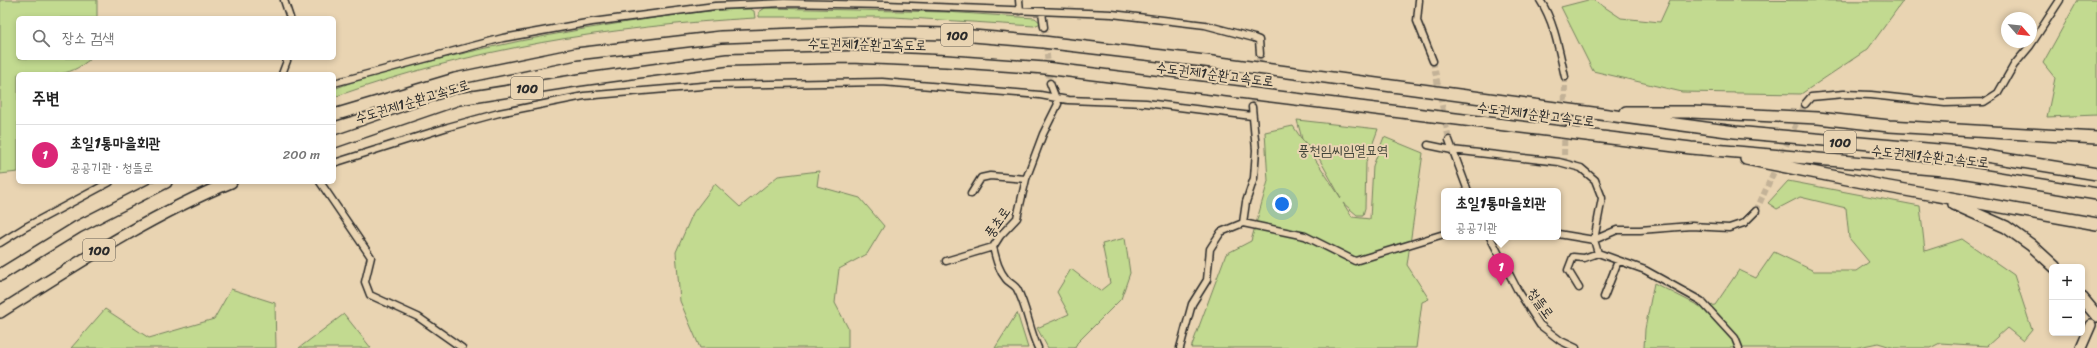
<!DOCTYPE html>
<html lang="ko">
<meta charset="utf-8">
<style>
:root{--surface:#fff;--page:#f2f2f2;--text:#222;--muted:#767676;--line:#e0e0e0;--accent:#db2777}
body{margin:0;font-family:Sriracha,"Poor Story",sans-serif;background:var(--page);color:var(--text)}
.controls{position:absolute;right:12px;bottom:12px;display:grid;overflow:hidden;border-radius:6px;box-shadow:0 2px 6px #0003}
.controls button{width:36px;height:36px;display:grid;place-items:center;padding:0;border:0;border-bottom:1px solid var(--line);background:var(--surface);color:var(--text);font:20px sans-serif}
.compass{position:absolute;left:2001px;top:12px;width:36px;height:36px;border-radius:50%;background:var(--surface);box-shadow:0 2px 6px #0003;rotate:118deg}
.you{position:absolute;left:1282px;top:204px;width:14px;height:14px;margin:-10px;border:3px solid #fff;border-radius:50%;background:#1a73e8;box-shadow:0 0 0 6px #1a73e833}
.badge{display:grid;place-items:center;width:26px;height:26px;border-radius:50%;background:var(--accent);color:#fff;font-size:13px;font-weight:700}
.pin{position:absolute;translate:-50% -33px;filter:drop-shadow(0 1px 2px #0008)}
.pin::after{content:'';position:absolute;top:21px;width:14px;height:12px;background:inherit;clip-path:polygon(0 0,100% 0,50% 100%)}
.popup{position:absolute;left:1441px;top:188px;width:120px;height:52px;box-sizing:border-box;display:grid;place-content:center;border-radius:6px;background:var(--surface);filter:drop-shadow(0 1px 3px #0005);font-size:13px;white-space:nowrap;color:var(--muted)}
.popup b{font-size:15px;color:var(--text)}
.popup::after{content:'';position:absolute;left:50%;top:100%;margin-left:-8px;border:8px solid transparent;border-top-color:var(--surface)}
.list{margin:0;padding:0;list-style:none}
h2{display:flex;justify-content:space-between;align-items:center;height:52px;margin:0;padding:0 16px;font-size:17px}
h2 small{font-size:13px;font-weight:400;color:var(--muted)}
.list li{display:grid;grid-template-columns:26px 1fr auto;gap:12px;align-items:center;box-sizing:border-box;height:60px;padding:0 16px;border-top:1px solid var(--line)}
.list b{display:block;font-size:15px;white-space:nowrap}
.list p{margin:0;font-size:13px;white-space:nowrap;color:var(--muted)}
.list em{font-size:13px;font-style:normal;color:var(--muted)}
.icon{flex:none;width:22px;height:22px;fill:none;stroke:currentColor;stroke-width:2;stroke-linecap:round;stroke-linejoin:round}
.map{position:relative;flex:none;width:2097px;height:348px;overflow:hidden}
.search{position:absolute;background:var(--surface);box-shadow:0 2px 6px #0003;left:16px;top:16px;width:320px;height:44px;display:flex;align-items:center;gap:10px;box-sizing:border-box;padding:0 14px;border-radius:6px;color:var(--muted);font-size:15px}
.panel{position:absolute;background:var(--surface);box-shadow:0 2px 6px #0003;left:16px;top:72px;width:320px;height:112px;border-radius:6px}
.map>svg:first-child{display:block}
</style>
<div class="map">
<svg width="2097" height="348" viewBox="0 0 2097 348">
<rect width="100%" height="100%" fill="#e9d4b2"/>
<filter id="ink" filterUnits="userSpaceOnUse"><feTurbulence type="fractalNoise" baseFrequency=".025" numOctaves="2"/><feDisplacementMap in="SourceGraphic" scale="8" xChannelSelector="R" yChannelSelector="G"/><feConvolveMatrix kernelMatrix="1 2 1 2 8 2 1 2 1" color-interpolation-filters="sRGB"/></filter>
<g filter="url(#ink)">
<path fill="#c2da90" stroke="#76825e" d="M0,0h97v18h-79v40h73c-24,22 -43,16 -73,16v98l-18,2z
M1588,0h6l27,18 39,4 10,-22 233,1 -35,48 -67,45 -119,-2 -89,-21 -32,-64z
M2078,0h19v115l-50,2 8,-39 -12,-15z
M765,8l181,4 89,6 6,5 -7,3 -140,-9h-135v-5z
M750,9l4,2 1,7c-142,8 -286,31 -421,79v-8l18,-7c88,-25 178,-45 269,-59 42,-6 86,-14 129,-14z
M1297,120l81,9 -12,33 -1,46 -2,7h-6l-14,-12 9,14 18,2 3,-53 11,-29 39,16 -16,112 22,34 -7,3 -6,46h-225l35,-94 25,-13 17,-60 -3,-49 28,-6 48,72 -21,-38 -18,-21z
M819,171l-2,15 43,12 24,28 -17,28 -28,15 -4,34 13,25v20h-148l-20,-47 -4,-49 17,-39 22,-29 25,23 38,-31z
M1788,181l132,25 5,45 37,-12 52,36 18,55 -9,11 -16,-13 -20,18 -47,-3 -10,5h-35l-17,-5 -24,5h-210l1,-19 9,-46 47,24 14,-2 24,-35 17,8 18,-26 40,19h42l13,-9 -20,-24 -3,-30 -46,-11 -23,12 -9,-6z
M1125,238l5,35 -9,26 -44,44 -2,5h-27l-11,-20 32,-14 -12,-22 14,-23 29,22 10,-8 -8,-39z
M231,289l44,14 1,45h-205l34,-39 44,29 65,-19z
M1017,313l11,35h-33z
M344,314l27,34h-72z"/>
<g fill="none" stroke-linecap="round" stroke-linejoin="round">
<path stroke="#c3b297" stroke-width="6" stroke-dasharray="6 3" stroke-linecap="butt" d="M1044,27l6,56
M1433,61l16,79
M1252,107l8,-53
M1564,164l1,-87
M1756,211l49,-107"/>
<g stroke="#2b2b2b" stroke-width="9">
<path id="street" d="M284,0l6,18
M1019,0l1,11
M1419,0l-2,21 16,40
M1540,0c15,23 19,51 25,77
M1042,12l2,15
M282,74l6,-16
M334,83l169,-45 89,-16 123,-16 69,-3 102,2 226,9 93,11 49,13 5,2 1,14
M1805,104l6,-7 33,-3 27,1 74,8 39,-1 14,-9 16,-28 16,-19 30,-46
M1449,140l19,51
M1428,145l24,5 107,12 22,6 14,12 7,18 -8,42 4,13 47,17 56,31 34,37 4,10
M334,163l114,-36 51,-14 85,-17 130,-11 168,-3 158,13 28,5 78,3 106,13
M320,182l51,75 -6,25 5,13 48,22 44,31
M971,194l10,-16 9,-2 36,3
M1243,223l3,-21 8,-24 2,-28 -4,-43
M1558,234l36,6 23,-10h23l51,-4 38,2 15,-5 12,-12
M1490,237l27,52 23,36 21,16 15,7
M0,243l24,-15 86,-46
M946,261l47,-14
M1579,288l-11,-18 5,-13 11,1 14,-5
M1604,297l14,-36
M1038,348c-9,-19 -11,-41 -21,-59 -2,-4 -8,-6 -11,-10 -8,-10 -10,-20 -13,-32l7,-11 17,-18 9,-39 17,-45 15,-30 -8,-21
M1180,348l12,-44 15,-24 3,-31 11,-17 22,-9 62,13 50,25 89,-27"/>
</g>
<g stroke="#2b2b2b" stroke-width="12">
<path id="secondary" d="M2081,348l10,-23"/>
</g>
<g stroke="#2b2b2b" stroke-width="14">
<path id="highway" d="M1626,112h66l126,6 71,8 208,12
M334,115l121,-36 121,-25 145,-17 131,-5 97,2 94,8 162,19 530,71 226,20 136,22
M334,142l125,-43 121,-19 147,-20 123,-3 96,4 99,7 646,80 264,23 142,23
M1746,159l137,27 214,38
M1954,204l52,23 25,18 24,22
M0,275l78,-48 88,-45
M2082,298l15,18
M0,312c75,-47 149,-96 231,-130"/>
</g>
<use href="#street" stroke="#e9d4b2" stroke-width="6"/>
<use href="#secondary" stroke="#e9d4b2" stroke-width="9"/>
<use href="#highway" stroke="#e9d4b2" stroke-width="11"/>
</g>
</g>
<g text-anchor="middle" stroke-width="4" stroke-linejoin="round" paint-order="stroke">
<g fill="#e9d4b2" stroke="#645e54" stroke-width="1">
<rect x="941" y="24" width="32" height="22" rx="3"/>
<rect x="511" y="77" width="32" height="22" rx="3"/>
<rect x="1824" y="131" width="32" height="22" rx="3"/>
<rect x="83" y="239" width="32" height="22" rx="3"/>
</g>
<g font-size="13" font-weight="bold" fill="#2b2b2b">
<text x="957" y="40">100</text>
<text x="527" y="93">100</text>
<text x="1840" y="147">100</text>
<text x="99" y="255">100</text>
</g>
<g font-size="14" fill="#2b2b2b" stroke="#e9d4b2">
<text transform="translate(867 44) rotate(1)" y="5">수도권제1순환고속도로</text>
<text transform="translate(1215 74) rotate(7)" y="5">수도권제1순환고속도로</text>
<text transform="translate(412 101) rotate(-17)" y="5">수도권제1순환고속도로</text>
<text transform="translate(1536 114) rotate(7)" y="5">수도권제1순환고속도로</text>
<text transform="translate(1930 156) rotate(6)" y="5">수도권제1순환고속도로</text>
<text transform="translate(997 222) rotate(-55)" y="5">풍초로</text>
<text transform="translate(1541 303) rotate(54)" y="5">청뜰로</text>
</g>
<g font-size="14" fill="#42453a" stroke="#e9d4b2">
<text x="1343" y="155">풍천임씨임열묘역</text>
</g>
</g>
</svg>
<div class="controls">
<button>+</button>
<button>−</button>
</div>
<svg class="compass" viewBox="-18 -18 36 36"><path d="M0-13l5 13h-10z" fill="#e53935"/><path d="M0 13l5-13h-10z" fill="#767676"/></svg>
<div class="you"></div>
<div class="pin badge" style="left:1501px;top:286px">1</div>
<div class="popup"><b>초일1통마을회관</b>공공기관</div>
<div class="search"><svg class="icon" aria-label="search" viewBox="0 0 24 24"><circle cx="10" cy="10" r="6"/><path d="M15 15l6 6"/></svg>장소 검색</div>
<section class="panel">
<h2>주변<small></small></h2>
<ul class="list">
<li><span class="badge">1</span><div><b>초일1통마을회관</b><p>공공기관 · 청뜰로</p></div><em>200 m</em></li>
</ul>
</section>
</div>
